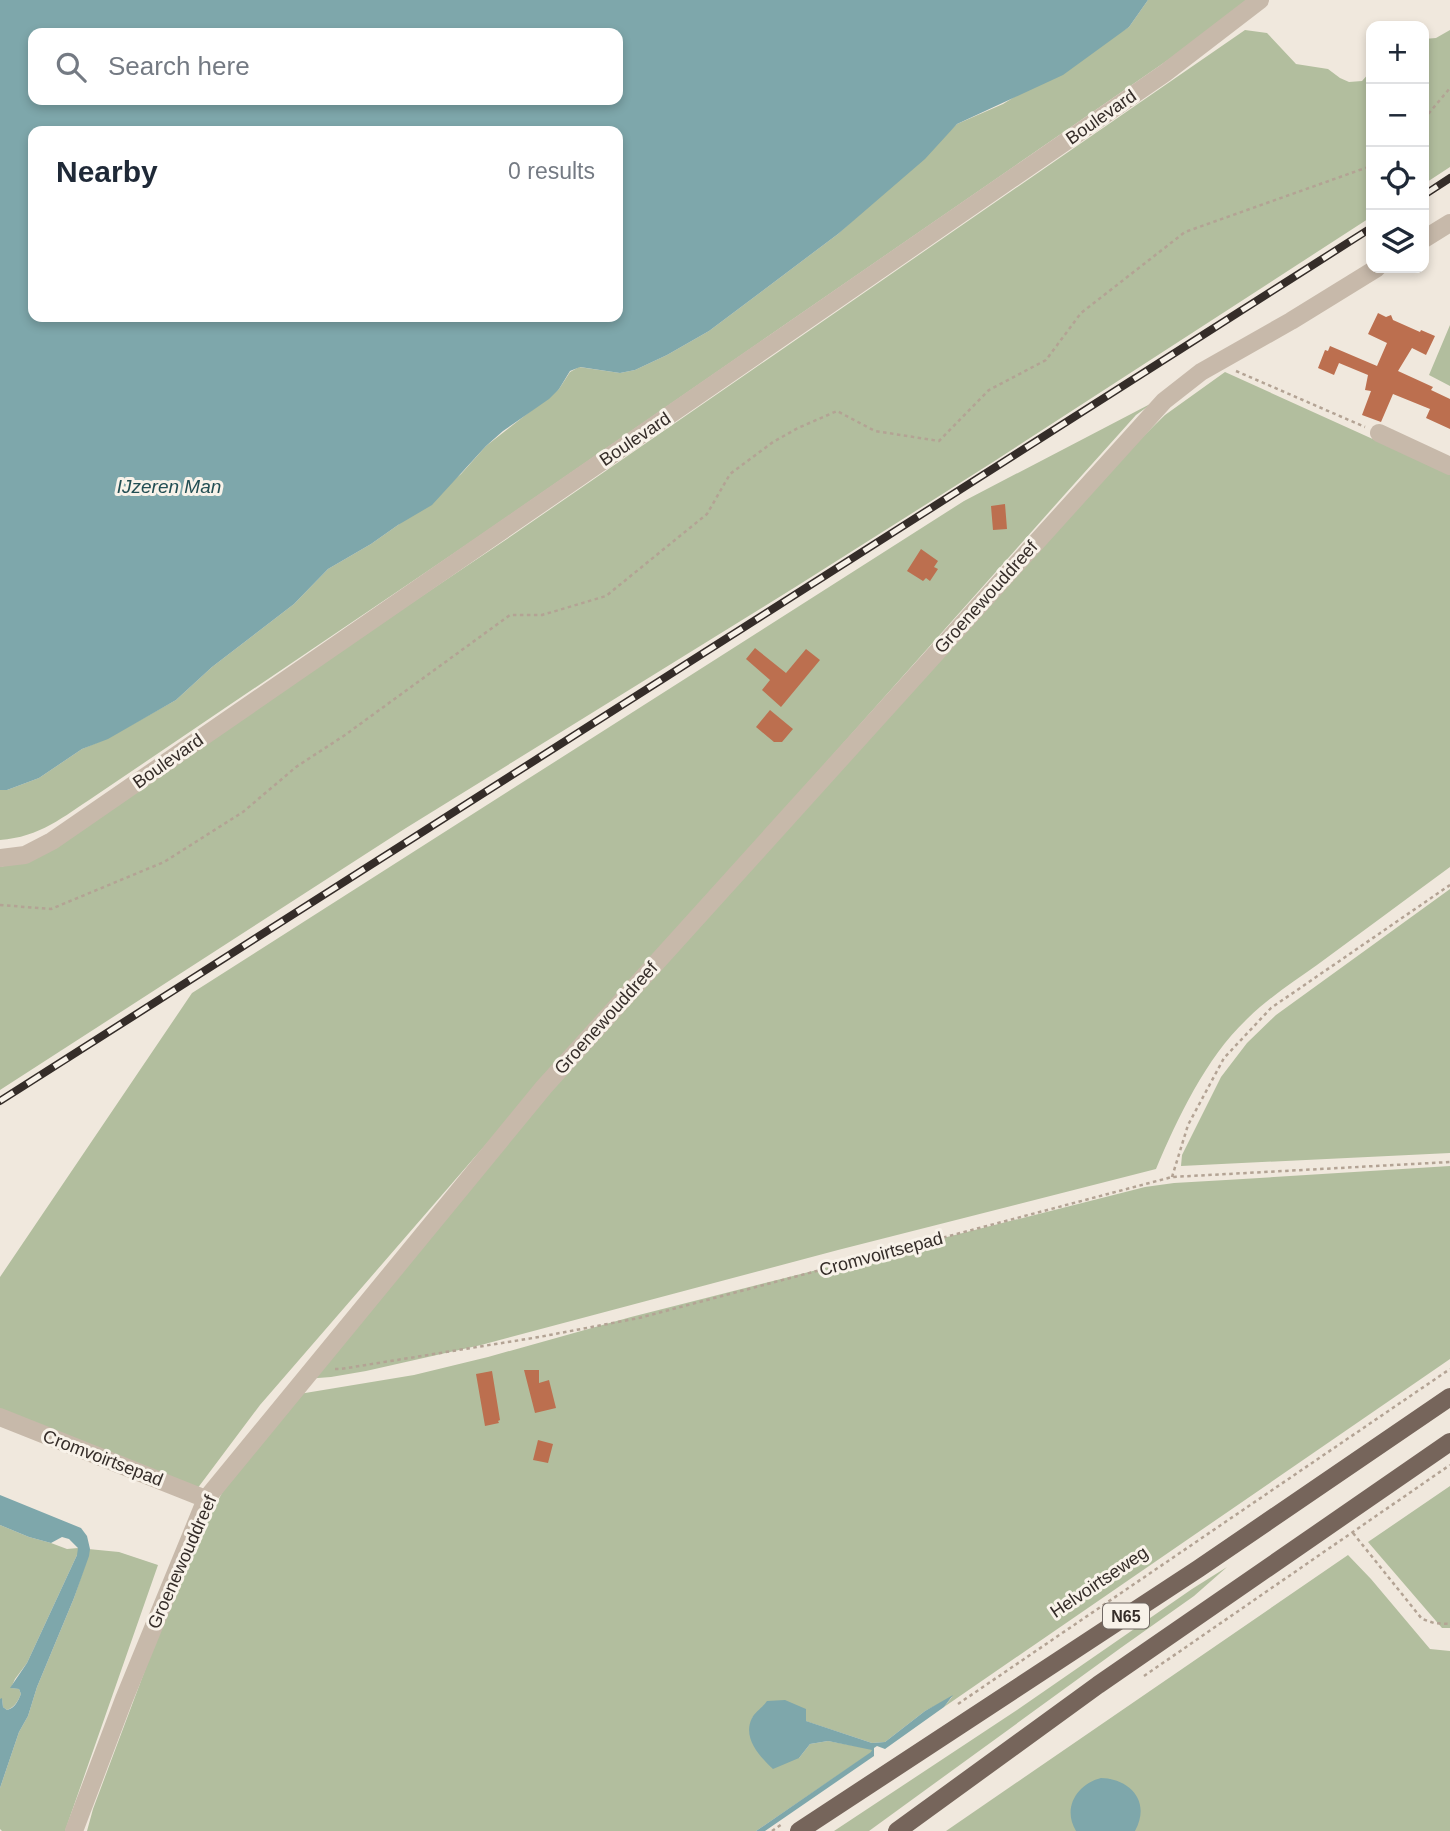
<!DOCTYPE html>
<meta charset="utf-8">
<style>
:root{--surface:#fff;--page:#f2f2f3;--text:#1f2937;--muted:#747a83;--line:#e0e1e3}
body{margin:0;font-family:Arial,sans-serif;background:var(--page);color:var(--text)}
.controls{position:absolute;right:21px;top:21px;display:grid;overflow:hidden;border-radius:14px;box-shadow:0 4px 10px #0003}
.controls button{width:63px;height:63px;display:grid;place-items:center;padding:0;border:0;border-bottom:2px solid var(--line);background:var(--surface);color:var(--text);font:35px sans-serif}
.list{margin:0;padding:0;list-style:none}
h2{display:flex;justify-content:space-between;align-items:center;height:91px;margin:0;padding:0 28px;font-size:30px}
h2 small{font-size:23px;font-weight:400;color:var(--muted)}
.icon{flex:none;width:38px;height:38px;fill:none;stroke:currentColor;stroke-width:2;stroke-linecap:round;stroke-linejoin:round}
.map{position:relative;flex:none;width:1450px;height:1831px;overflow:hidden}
.search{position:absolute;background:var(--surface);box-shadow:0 4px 10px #0003;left:28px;top:28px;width:595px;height:77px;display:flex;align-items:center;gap:18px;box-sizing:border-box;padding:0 24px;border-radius:14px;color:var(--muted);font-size:26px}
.panel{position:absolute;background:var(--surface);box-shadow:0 4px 10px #0003;left:28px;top:126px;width:595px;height:196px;border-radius:14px}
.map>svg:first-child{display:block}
</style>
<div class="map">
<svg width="1450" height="1831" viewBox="0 0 1450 1831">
<rect width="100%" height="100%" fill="#f0e8dd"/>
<path fill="#b2be9e" d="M1148,0h99l-40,33 -732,506 -380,257c-32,21 -55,41 -95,44v-50h7l32,-12 43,-29 26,-11 68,-38 36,-33 82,-63 34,-35 43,-25 27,-19 63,-51 25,-28 73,-57 11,-17 9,-5 41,6 15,-3 32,-15 42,-24 129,-97 119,-110 46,-20 126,-77z
M1245,30l22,3 29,31 32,5 12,9 9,4 13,-1 9,-10v146l-378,245 -196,124 -391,242 -406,262v-223l28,-7 479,-321z
M1450,30v137l-26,17v-145l12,-1z
M1450,325v61l-21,-11z
M1225,372l225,102v393c-44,32 -88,65 -133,98 -24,17 -50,34 -71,55 -40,38 -69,99 -90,149l-318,81 -357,95 -115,26 -35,6 -26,2 171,-206 631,-701 58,-57z
M1154,402l-18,13 -70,78 -592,665 -214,247 -66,88 -194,-77v-139l192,-284 772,-492z
M1450,889v264l-269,13 1,-11 39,-78 26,-34 29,-28z
M1450,1166v193l-506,348 8,-10 -27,14 -40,31 -13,1 -109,-36 -11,11 47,40 11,-14 18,-3 44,8v3l-116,79h-669l6,-22 76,-203 32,-73 33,-63 53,-74 127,-21 74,-18 143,-40 514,-130 29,-4 52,-3z
M1450,1486v142h-8l-74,-86z
M0,1525l29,12 22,6 16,6 11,-1 41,4 39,13 -93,266h-63l-2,-2v-41l19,-56 9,-16 9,-29 37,-89 14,-42 -11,-1 -50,108 -12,16 -4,9 8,1 2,5c-3,7 -6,13 -14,16l-4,-3 -1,-8h-2z
M1348,1555l23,24 59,70 20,2v180h-504z
M1227,1567l-33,29 -72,51 -253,184h-35l183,-121 175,-121z"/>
<path fill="#7ea7ab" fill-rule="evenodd" d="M0,0h1148l-19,27 -66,48 -106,49 -32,35 -87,75 -129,97 -42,24 -32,15 -15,3 -40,-6 -10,4 -11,18 -10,10 -46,32 -17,15 -54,59 -34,20 -27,19 -43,25 -34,35 -82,63 -36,33 -68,39 -26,10 -43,29 -32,12h-7zM618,33v67h-585v-67zM618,131v186h-585v-186z
M0,1495l81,33 6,8 3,13 -1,7 -15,42 -37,89 -9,29 -9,16 -19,56v-89l2,-1 1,9 4,3c8,-2 11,-9 14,-16l-2,-5 -9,-1 17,-25 50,-108 1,-7 -9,-9 -7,-2 -11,6 -22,-6 -29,-12z
M953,1695l-9,12 -59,42 -8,-3 -3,2v8l-109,75h-9l115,-79 1,-2 -44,-9 -18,3 -11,14 -26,11c-13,-12 -31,-31 -21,-51 3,-6 11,-11 15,-17l18,-1 21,9v12l66,22 13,-1 40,-31z
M1101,1778c30,1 50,24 34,53h-59c-14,-23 1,-47 25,-53z"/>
<path fill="#bc6f4f" d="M1378,313l8,4 5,-2 2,5 27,12 1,-2 14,6 -9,19 -14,-7 -14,23 35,16 -2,3 19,9v30l-24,-11 4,-9 -37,-15 -12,28 -19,-7 9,-24 -6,-1 3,-15 -29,-12 -5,12 -16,-7 7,-18 3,1 2,-5 47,20 10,-23 -19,-9z
M1005,504l2,25 -14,1 -2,-24z
M921,549l17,12 -4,6 4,2 -8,12 -4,-3 -3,3 -16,-10z
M755,648l31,25 20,-24 14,11 -39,47 -19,-17 8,-10 -24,-21z
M770,710l23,19 -11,13h-8l-18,-15z
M524,1370h15v13l10,-3 7,28 -21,5z
M492,1371l8,49 -2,1 1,2 -14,3 -9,-52z
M538,1440l15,4 -5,19 -15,-3z"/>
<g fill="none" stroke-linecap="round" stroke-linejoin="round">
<path stroke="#b3a394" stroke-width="2.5" stroke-dasharray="3.5 3.5" stroke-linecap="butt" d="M1424,119l26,-31
M1236,371l129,56
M0,905l51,4 113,-47 79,-50 53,-45 49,-32 165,-120h32l64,-19 101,-82 23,-40 43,-32 25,-14 39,-17 38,20 64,10 50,-51 57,-30 35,-47 104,-81 186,-66
M1172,1177l16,-52 36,-67 47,-50 179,-123
M335,1369h6l198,-32 100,-19 533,-141 278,-15
M1353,1533l69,86 12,4 16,1
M1144,1676l306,-211
M958,1704l492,-335
M772,1831l10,-7"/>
<path stroke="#c7b9aa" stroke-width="18" d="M1424,239l26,-16
M1379,433l71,33
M0,858l25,-3 27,-14 1113,-768 95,-73
M0,1417l206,82
M74,1831l50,-132 82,-200 338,-412 620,-686 37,-29 90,-51 86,-53"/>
<path stroke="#76655b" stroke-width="18" d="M799,1831l399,-262 252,-172
M897,1831l201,-146 352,-243"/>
<g stroke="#352d29" stroke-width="8">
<path id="rail" d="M1424,195l26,-17
M0,1101l1371,-873"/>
</g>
<use href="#rail" stroke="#f8f2e9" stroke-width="5" stroke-dasharray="16" stroke-linecap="butt"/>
</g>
<g text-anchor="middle" stroke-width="6" stroke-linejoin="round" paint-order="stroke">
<rect fill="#f8f2e9" stroke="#706863" stroke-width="2" x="1103" y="1603.5" width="46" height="25" rx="5"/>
<g font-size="16" font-weight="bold" fill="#352d29">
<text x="1126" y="1622">N65</text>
</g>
<g font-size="18" fill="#352d29" stroke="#f8f2e9">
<text transform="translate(1101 117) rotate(-35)" y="6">Boulevard</text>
<text transform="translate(635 439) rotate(-34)" y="6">Boulevard</text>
<text transform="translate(986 597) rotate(-48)" y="6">Groenewouddreef</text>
<text transform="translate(168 761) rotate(-35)" y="6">Boulevard</text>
<text transform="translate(606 1018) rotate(-48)" y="6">Groenewouddreef</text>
<text transform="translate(881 1254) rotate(-15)" y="6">Cromvoirtsepad</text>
<text transform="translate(103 1458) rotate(21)" y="6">Cromvoirtsepad</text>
<text transform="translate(182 1562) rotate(-66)" y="6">Groenewouddreef</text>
<text transform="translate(1099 1582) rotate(-34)" y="6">Helvoirtseweg</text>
</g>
<g font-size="19" font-style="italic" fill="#224e53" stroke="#f8f2e9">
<text x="169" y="493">IJzeren Man</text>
</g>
</g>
</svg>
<div class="controls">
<button>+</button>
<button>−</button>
<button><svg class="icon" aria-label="locate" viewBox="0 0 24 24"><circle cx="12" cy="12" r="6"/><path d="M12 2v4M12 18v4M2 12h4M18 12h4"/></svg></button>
<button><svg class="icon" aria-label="layers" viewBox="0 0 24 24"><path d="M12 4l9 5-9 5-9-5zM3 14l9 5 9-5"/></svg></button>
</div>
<div class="search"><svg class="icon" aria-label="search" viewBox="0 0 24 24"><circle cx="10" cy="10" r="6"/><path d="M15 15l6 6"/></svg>Search here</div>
<section class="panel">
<h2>Nearby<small>0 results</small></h2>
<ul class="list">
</ul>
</section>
</div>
